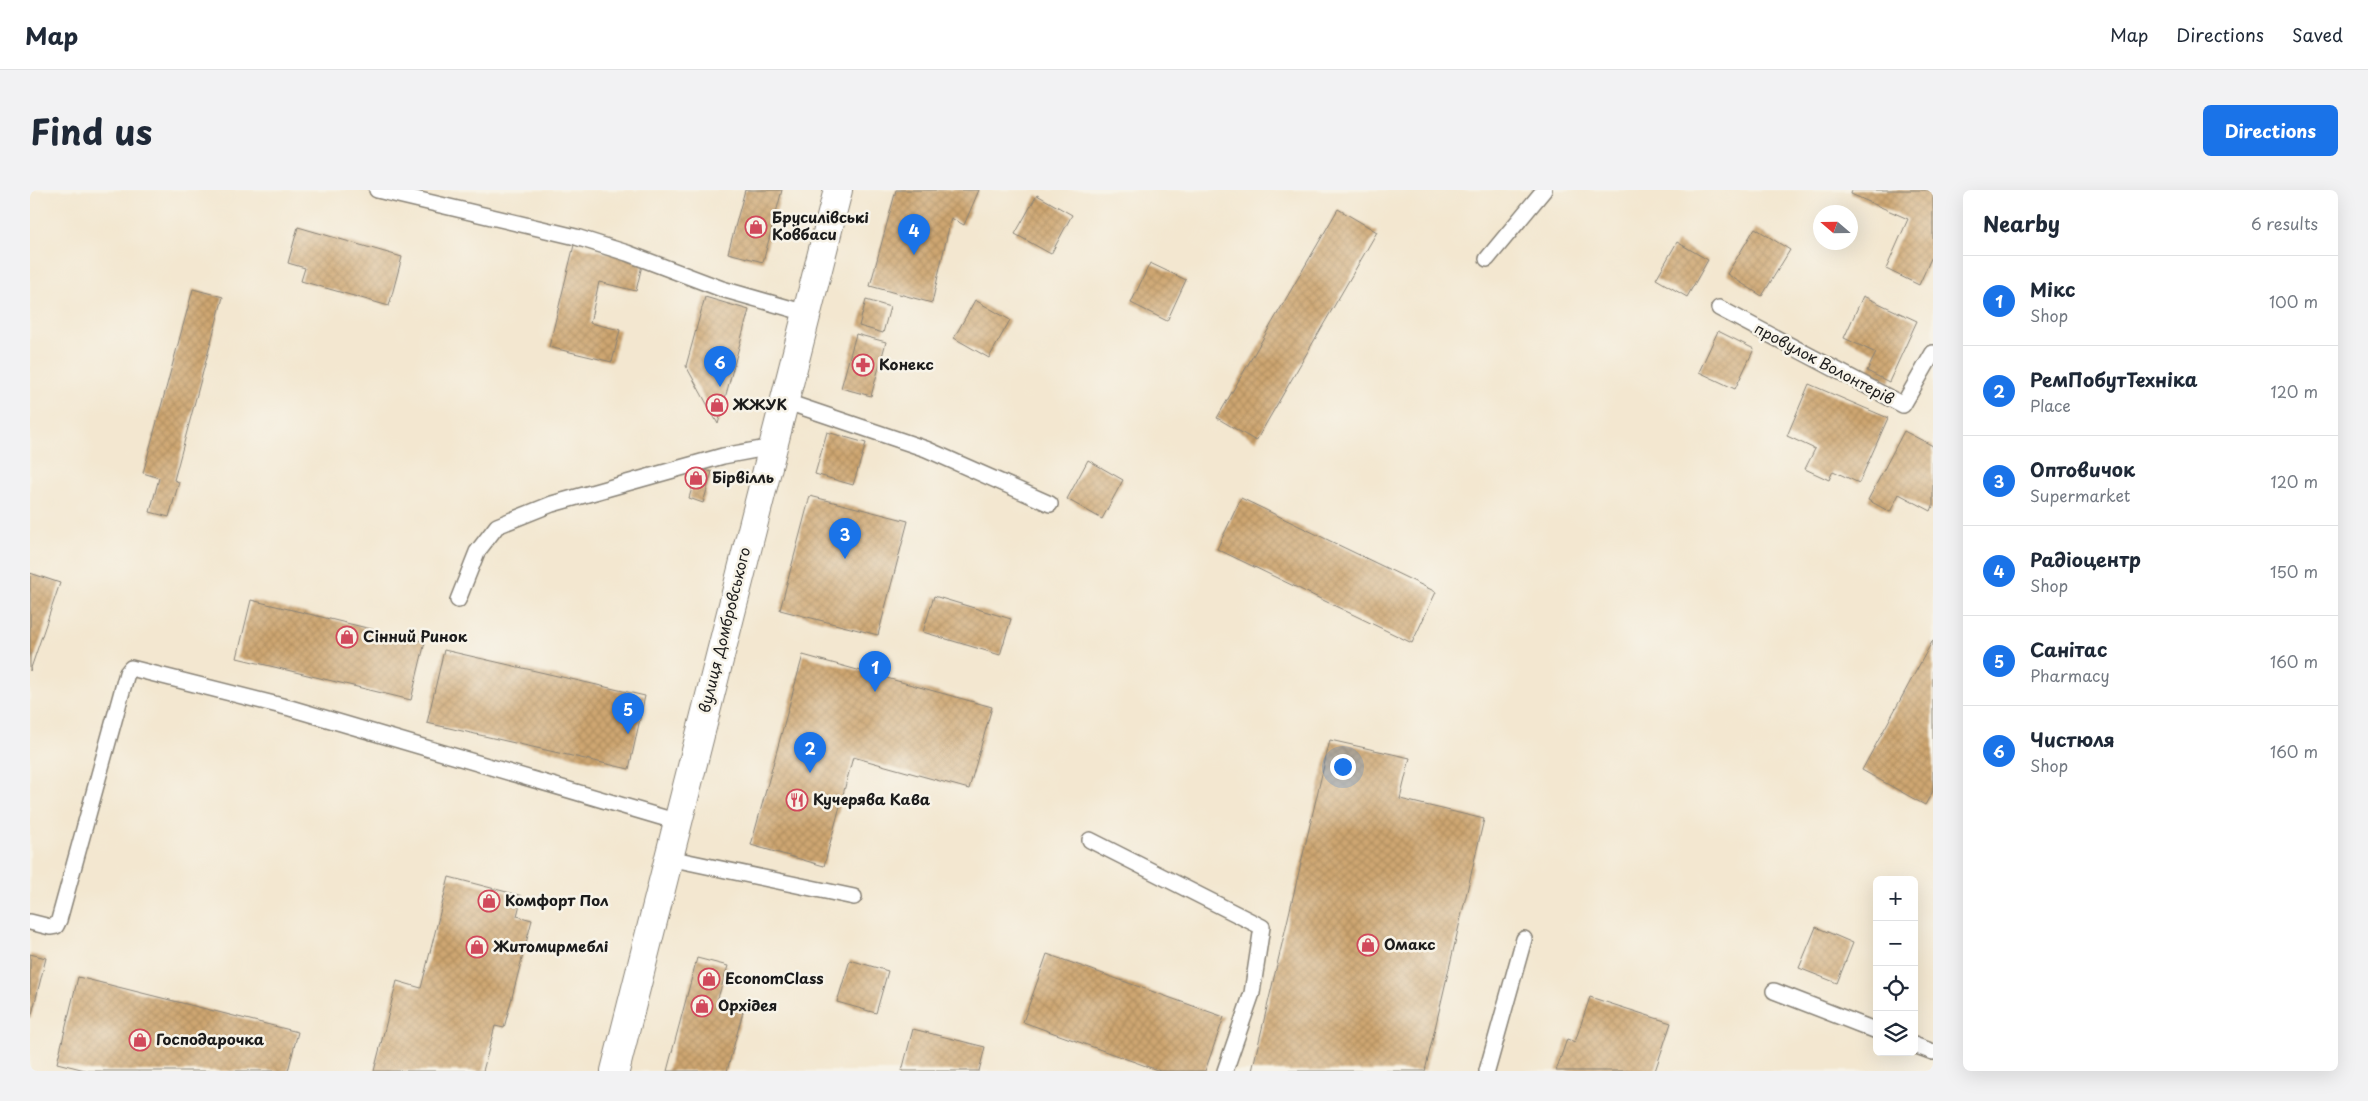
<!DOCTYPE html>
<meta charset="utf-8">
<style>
:root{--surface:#fff;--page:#f2f2f3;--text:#1f2937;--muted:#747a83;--line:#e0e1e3;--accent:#1a73e8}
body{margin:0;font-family:"Playpen Sans",sans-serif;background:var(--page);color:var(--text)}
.controls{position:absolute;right:15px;bottom:15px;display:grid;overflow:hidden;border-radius:8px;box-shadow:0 5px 20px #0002}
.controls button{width:45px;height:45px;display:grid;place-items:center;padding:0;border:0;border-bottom:1px solid var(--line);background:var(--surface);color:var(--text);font:25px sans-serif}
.compass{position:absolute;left:1783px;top:15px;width:45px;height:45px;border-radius:50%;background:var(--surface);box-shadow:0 5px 20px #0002;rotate:290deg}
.you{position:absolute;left:1312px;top:576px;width:18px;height:18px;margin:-12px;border:4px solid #fff;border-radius:50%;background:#1a73e8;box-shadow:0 0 0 8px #1a73e833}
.badge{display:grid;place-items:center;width:32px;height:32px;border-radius:50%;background:var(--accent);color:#fff;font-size:16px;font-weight:700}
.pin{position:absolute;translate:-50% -41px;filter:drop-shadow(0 1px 2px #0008)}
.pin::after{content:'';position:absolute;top:26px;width:18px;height:15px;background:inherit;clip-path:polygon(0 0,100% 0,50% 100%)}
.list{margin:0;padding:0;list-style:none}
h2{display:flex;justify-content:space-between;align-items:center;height:65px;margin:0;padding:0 20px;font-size:21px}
h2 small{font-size:16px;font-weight:400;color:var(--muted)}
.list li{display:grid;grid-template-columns:32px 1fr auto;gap:15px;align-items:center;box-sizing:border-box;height:90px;padding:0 20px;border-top:1px solid var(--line)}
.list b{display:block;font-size:19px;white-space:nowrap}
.list p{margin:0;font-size:16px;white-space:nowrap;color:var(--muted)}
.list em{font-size:16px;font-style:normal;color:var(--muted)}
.icon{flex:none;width:28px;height:28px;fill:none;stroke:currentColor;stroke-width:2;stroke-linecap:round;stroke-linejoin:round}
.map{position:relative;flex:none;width:1903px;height:881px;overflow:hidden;border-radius:8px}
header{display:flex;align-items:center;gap:30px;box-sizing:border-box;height:70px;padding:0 25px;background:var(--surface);border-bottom:1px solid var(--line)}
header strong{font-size:24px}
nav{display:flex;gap:28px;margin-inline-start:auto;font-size:18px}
.intro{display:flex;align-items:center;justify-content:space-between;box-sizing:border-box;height:120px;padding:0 30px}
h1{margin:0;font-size:35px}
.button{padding:12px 22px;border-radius:8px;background:var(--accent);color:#fff;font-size:18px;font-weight:700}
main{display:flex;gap:30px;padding:0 30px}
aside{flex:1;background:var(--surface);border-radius:8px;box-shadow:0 5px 20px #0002}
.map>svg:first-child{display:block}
</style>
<header>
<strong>Map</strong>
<nav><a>Map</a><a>Directions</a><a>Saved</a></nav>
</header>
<div class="intro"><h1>Find us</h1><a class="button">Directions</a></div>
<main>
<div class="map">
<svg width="1903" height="881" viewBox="0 0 1903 881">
<defs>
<pattern id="building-cross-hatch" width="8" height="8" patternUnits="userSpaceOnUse" patternTransform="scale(1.25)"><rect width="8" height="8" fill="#cea671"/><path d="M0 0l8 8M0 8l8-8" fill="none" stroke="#b08e61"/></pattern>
</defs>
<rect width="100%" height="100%" fill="#f7f3e8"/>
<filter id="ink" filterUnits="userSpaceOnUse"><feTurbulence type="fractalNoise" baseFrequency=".02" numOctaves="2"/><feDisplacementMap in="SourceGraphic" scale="10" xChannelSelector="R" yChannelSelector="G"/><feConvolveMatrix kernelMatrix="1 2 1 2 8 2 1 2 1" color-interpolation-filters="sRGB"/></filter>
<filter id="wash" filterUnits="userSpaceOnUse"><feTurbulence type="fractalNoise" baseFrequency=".0096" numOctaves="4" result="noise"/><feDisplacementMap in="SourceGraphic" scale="20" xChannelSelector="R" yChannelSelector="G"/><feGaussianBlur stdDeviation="1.12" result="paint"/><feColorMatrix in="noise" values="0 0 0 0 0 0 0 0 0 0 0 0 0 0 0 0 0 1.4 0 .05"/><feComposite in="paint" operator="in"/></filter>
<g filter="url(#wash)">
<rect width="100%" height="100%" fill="#f3e7d0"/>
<g id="blocks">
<path fill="url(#building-cross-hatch)" d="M715,0h37l-19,72 -35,-9z
M866,0h83l-15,35 -13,-7 -19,85 -62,-17z
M1822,0h81v64l-14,31 -33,-16 22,-50 -57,-25z
M1007,5l35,20 -21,39 -36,-20z
M1308,19l39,23 -121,209 -39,-23z
M268,37l104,30 -13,49 -88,-25 4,-13 -17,-5z
M1725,38l35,22 -28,46 -35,-22z
M1647,52l31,18 -21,37 -31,-18z
M544,55l69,16 -7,30 -37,-9 -9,41 30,7 -8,32 -63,-15z
M1120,73l36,17 -19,41 -36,-18z
M163,99l30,8 -49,183 5,2 -10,35 -19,-5 9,-34 -16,-5z
M1833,106l54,25 -28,61 -22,-11 9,-18 -32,-15z
M675,107l44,13 -31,114 -32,-58z
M836,110l24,7 -7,26 -24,-7z
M945,110l35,20 -21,38 -35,-20z
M1688,141l36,18 -19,40 -36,-17z
M826,144l30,8 -15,54 -30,-8z
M1779,194l79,34 -29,65 -26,-12 -4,9 -24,-11 10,-20 -28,-13z
M1874,241l29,15v60l-2,5 -32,-17 -9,18 -22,-12z
M797,242l39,11 -13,42 -38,-11z
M1058,270l35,20 -21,39 -35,-20z
M668,278l14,4 -9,31 -14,-5z
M780,306l98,25 -30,114 -98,-25z
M1211,308l195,94 -24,51 -195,-94z
M0,383l30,10 -30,88z
M904,406l77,23 -11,36 -77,-23z
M221,410l174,42 -14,58 -174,-42z
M1903,450v151l-8,14 -63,-35z
M414,460l201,46 -16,73 -202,-46z
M773,465l189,52 -23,82 -116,-32 -29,109 -73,-21z
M1300,550l80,18 -10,41 84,20 -59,252h-173z
M419,687l73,19 -5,20 15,4 -28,108 -9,-2 -12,45h-109l23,-90 24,7z
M1786,737l37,16 -16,40 -38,-15z
M0,764l16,4 -15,60 -1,-1z
M1017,764l177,63 -19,54h-45l-137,-49z
M667,768l31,8 -11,35 27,7 -17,63h-60z
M820,770l38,11 -12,42 -39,-11z
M48,787l220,55 -10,39h-199l-32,-8z
M1560,807l81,26 -16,48h-99l11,-32 8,3z
M883,839l72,18 -6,24h-77z"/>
</g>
</g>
<g filter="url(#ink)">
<use href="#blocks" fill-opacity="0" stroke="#888276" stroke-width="1"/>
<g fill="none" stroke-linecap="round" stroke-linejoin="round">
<g stroke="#888276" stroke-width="18">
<path id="service" d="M347,0l199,47 51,16 95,36 84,24
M1457,69l57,-69
M1689,118l184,97 30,-52
M754,211l142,48 124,55
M428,410l19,-48 20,-26 55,-22 171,-48 49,-9
M1060,650l172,87 -10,66 -27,78
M639,668l185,39
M0,732l20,5 6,-1 3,-6 68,-247 4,-5 159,40 388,114
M1744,801l103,40
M1884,855l19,7
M1457,881l37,-132"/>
</g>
<g stroke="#888276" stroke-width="30">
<path id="tertiary" d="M585,881l223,-881"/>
</g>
<use href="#service" stroke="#fff" stroke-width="15"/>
<use href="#tertiary" stroke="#fff" stroke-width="28"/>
</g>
</g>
<defs>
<g id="shop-ring" transform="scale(1.125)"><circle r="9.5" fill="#f7f3e8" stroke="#d1495b" stroke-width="1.5"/><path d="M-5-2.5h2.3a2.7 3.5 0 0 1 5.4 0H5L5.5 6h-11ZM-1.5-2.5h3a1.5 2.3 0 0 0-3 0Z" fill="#d1495b"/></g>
<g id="pharmacy-ring" transform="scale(1.125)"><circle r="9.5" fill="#f7f3e8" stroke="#d1495b" stroke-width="1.5"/><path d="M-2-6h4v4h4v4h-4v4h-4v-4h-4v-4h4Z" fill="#d1495b"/></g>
<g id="restaurant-ring" transform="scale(1.125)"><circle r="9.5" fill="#f7f3e8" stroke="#d1495b" stroke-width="1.5"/><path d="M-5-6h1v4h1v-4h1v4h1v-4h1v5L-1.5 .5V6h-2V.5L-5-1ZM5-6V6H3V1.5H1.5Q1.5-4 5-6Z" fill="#d1495b"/></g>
</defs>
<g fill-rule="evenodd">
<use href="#shop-ring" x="726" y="37"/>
<use href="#pharmacy-ring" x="833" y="175"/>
<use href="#shop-ring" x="687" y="215"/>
<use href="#shop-ring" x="666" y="288"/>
<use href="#shop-ring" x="317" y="447"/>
<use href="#restaurant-ring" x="767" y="610"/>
<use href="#shop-ring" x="459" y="711"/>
<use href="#shop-ring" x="1338" y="755"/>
<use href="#shop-ring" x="447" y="757"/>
<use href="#shop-ring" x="679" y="789"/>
<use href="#shop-ring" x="672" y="816"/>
<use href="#shop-ring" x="110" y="850"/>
</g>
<g text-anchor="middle" stroke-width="5" stroke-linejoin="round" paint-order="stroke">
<g font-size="15" font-weight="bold" fill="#1c1c1c" stroke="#f7f3e8" text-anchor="start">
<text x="742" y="33">Брусилівські<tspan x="742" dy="17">Ковбаси</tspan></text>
<text x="849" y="180">Конекс</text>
<text x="703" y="220">ЖЖУК</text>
<text x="682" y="293">Бірвілль</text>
<text x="333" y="452">Сінний Ринок</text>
<text x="783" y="615">Кучерява Кава</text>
<text x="475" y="716">Комфорт Пол</text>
<text x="1354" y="760">Омакс</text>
<text x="463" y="762">Житомирмеблі</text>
<text x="695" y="794">EconomClass</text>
<text x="688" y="821">Орхідея</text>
<text x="126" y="855">Господарочка</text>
</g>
<g font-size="15" fill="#1c1c1c" stroke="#f7f3e8">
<text transform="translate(1794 174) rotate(28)" y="5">провулок Волонтерів</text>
<text transform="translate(695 440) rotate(-76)" y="5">вулиця Домбровського</text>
</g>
</g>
</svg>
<div class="controls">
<button>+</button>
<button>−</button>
<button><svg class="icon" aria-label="locate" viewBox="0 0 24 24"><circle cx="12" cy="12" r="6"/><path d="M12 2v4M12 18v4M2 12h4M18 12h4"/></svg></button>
<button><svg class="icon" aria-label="layers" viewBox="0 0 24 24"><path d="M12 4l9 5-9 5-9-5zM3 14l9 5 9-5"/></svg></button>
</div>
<svg class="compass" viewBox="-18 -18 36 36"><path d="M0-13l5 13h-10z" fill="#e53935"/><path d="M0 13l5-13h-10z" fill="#747a83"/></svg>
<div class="you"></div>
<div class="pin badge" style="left:845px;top:502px">1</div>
<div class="pin badge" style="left:780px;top:583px">2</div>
<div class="pin badge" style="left:815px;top:369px">3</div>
<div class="pin badge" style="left:884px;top:65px">4</div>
<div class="pin badge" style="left:598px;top:544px">5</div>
<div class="pin badge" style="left:690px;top:197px">6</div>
</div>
<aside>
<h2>Nearby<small>6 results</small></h2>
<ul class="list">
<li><span class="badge">1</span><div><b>Мікс</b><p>Shop</p></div><em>100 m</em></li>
<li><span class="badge">2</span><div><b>РемПобутТехніка</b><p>Place</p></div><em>120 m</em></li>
<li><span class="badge">3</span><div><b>Оптовичок</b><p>Supermarket</p></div><em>120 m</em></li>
<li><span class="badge">4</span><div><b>Радіоцентр</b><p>Shop</p></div><em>150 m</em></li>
<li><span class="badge">5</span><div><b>Санітас</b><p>Pharmacy</p></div><em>160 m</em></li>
<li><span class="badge">6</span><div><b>Чистюля</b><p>Shop</p></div><em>160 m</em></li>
</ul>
</aside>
</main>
